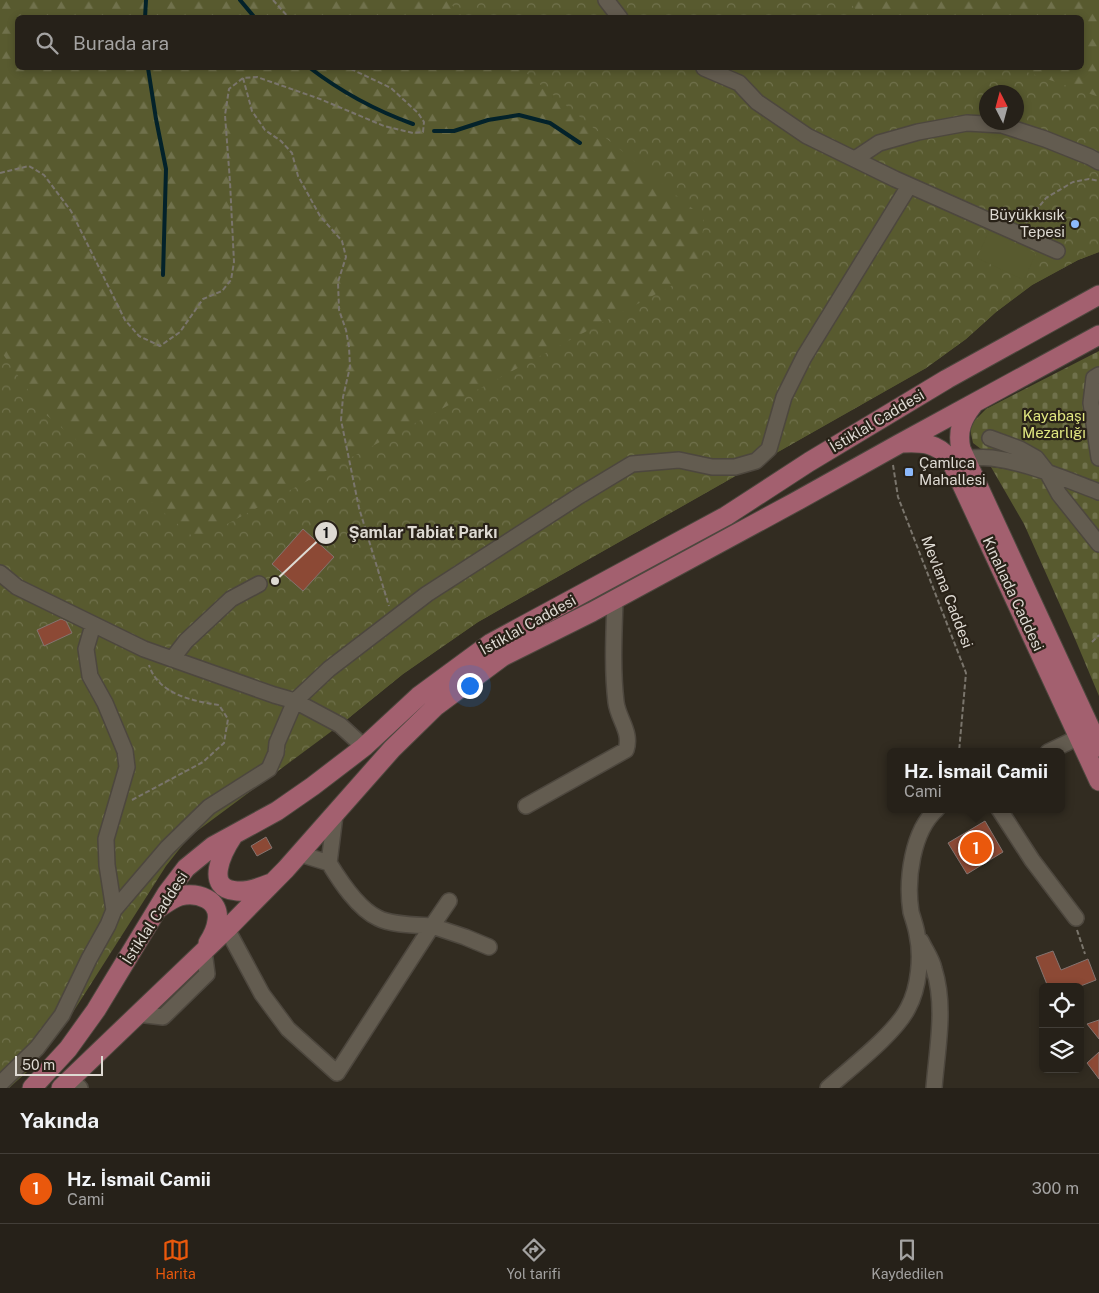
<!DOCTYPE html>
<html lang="tr">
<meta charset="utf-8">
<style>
:root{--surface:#262119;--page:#2e2922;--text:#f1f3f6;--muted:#a4a3a2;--line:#423e38;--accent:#ea580c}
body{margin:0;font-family:"Public Sans",sans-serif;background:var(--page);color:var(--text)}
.controls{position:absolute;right:15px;bottom:15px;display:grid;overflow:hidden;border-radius:8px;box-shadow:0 2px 8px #0003}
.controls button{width:45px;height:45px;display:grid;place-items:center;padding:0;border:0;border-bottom:1px solid var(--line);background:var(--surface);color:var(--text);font:25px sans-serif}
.compass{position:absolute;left:979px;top:85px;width:45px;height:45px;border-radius:50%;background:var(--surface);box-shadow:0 2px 8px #0003;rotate:354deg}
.scale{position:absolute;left:15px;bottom:12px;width:88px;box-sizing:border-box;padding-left:5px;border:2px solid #dedad3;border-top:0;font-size:14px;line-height:18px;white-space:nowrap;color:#dedad3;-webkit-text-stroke:4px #292218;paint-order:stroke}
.you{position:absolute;left:469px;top:685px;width:18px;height:18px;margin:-12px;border:4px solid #fff;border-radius:50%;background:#1a73e8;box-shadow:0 0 0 8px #1a73e833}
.badge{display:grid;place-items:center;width:32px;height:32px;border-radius:50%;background:var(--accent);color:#fff;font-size:16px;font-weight:700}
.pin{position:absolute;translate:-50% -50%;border:2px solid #fff;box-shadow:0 1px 5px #0006}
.popup{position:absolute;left:887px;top:748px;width:178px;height:65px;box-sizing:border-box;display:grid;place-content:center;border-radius:8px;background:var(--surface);filter:drop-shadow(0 1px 4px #0005);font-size:16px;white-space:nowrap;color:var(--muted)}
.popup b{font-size:19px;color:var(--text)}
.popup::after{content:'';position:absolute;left:50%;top:100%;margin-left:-10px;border:10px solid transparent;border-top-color:var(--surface)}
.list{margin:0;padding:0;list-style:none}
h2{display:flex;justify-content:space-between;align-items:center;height:65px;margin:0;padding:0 20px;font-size:21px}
h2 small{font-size:16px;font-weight:400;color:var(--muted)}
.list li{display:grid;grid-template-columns:32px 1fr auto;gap:15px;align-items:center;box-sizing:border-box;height:70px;padding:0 20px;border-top:1px solid var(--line)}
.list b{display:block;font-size:19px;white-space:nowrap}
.list p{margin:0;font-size:16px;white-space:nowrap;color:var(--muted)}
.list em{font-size:16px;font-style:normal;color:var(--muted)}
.icon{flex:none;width:28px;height:28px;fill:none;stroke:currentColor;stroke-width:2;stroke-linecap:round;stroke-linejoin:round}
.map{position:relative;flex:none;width:1099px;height:1088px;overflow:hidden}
.search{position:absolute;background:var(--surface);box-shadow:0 2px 8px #0003;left:15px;right:15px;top:15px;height:55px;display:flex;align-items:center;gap:12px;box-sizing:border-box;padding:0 18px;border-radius:8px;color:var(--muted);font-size:19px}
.sheet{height:135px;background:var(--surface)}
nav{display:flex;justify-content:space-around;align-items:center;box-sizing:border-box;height:70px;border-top:1px solid var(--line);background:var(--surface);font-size:14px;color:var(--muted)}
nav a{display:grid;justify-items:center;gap:2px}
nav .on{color:var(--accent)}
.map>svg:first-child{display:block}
</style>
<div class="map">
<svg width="1099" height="1088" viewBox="0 0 1099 1088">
<defs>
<pattern id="forest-firs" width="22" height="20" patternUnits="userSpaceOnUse" patternTransform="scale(1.25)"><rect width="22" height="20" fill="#585a2f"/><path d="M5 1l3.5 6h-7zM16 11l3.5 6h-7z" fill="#70714c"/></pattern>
<pattern id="cemetery-stones" width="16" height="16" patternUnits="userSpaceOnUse" patternTransform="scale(1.25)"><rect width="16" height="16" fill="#585a2f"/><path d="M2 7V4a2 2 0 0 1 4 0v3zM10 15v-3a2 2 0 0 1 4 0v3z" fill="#70714c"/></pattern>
<pattern id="park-crowns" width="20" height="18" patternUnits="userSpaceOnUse" patternTransform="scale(1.25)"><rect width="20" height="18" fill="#585a2f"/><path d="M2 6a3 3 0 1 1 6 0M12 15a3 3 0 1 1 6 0" fill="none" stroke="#70714c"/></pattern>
</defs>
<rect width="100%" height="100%" fill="#322c21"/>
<path fill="url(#forest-firs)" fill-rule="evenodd" d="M0,0h1099v252l-21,8 -46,25 -36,27 -30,27 -40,29 -448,254 -75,52 -63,51 -151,87 -189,259zM18,18h1064v50h-1064zM986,92h30v30h-30z"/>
<path fill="url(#cemetery-stones)" d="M1099,351v345l-26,-62 -49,-110 -33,-57 51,7 -57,-22 -12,-9 -2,-9v-10l15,-15z"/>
<path fill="url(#park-crowns)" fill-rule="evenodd" d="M447,0h400l14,15 9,2 -406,1z
M520,68h495l84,29v155l-21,8 -46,25 -36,27 -30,27 -40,29 -448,254 -75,52 -63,51 -151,112 -23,29 -98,154 -41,52 -18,16h-9v-738l45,64 152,126 502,-269 5,-53zM986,92h30v30h-30z"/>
<path fill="#585a2f" d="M989,231l47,22 -12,27 -47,-22z"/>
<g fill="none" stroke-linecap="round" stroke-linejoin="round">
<path stroke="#03222a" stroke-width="4" d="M240,0l15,18
M145,18l1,-18
M148,68l8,51 10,50 -3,106
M310,68c30,23 67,43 103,56
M434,131h20l34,-11 31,-5 31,8 30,20"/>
</g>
<path fill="#8c4935" stroke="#847470" d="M303,529l31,28 -31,34 -31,-27z
M61,619l5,2 6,12 -28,13 -7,-16z
M985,821l18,31 -36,22 -19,-31z
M266,837l6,11 -15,8 -6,-10z
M1053,951l8,19 27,-11 8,21 -18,7h-30l-12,-30z
M1099,1020v19l-12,-15z
M1099,1052v27l-12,-16z"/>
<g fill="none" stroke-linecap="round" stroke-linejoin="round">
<g stroke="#4d473e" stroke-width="18">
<path id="minor" d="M606,0l14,18
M704,68l35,15 18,19 50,34 88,43 162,72
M855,159l24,-16 39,-11 49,-9 35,2 43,14 45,18 9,5
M1099,375l-5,3 -3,25 8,55
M990,438l30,11 16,9 11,14 12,22 40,50
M965,458c9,0 19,-1 27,0 37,5 73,21 107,34
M0,573l17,14 127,62 130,46 21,6 45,24 24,22
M172,659l14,-18 45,-42 28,-15
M1048,752l31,-15
M526,806l100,-56c6,-18 -8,-31 -10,-48 -4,-34 -2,-69 -1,-102
M999,809l33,51 44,58
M300,854l29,9 6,-48
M449,901l-17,25 33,11 24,10
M114,910l53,-62 42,-41 60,-38 7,-16 1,-10 18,-42 34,-32 98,-75 152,-98 53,-32 47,-4 33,7h23l21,-6 13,-12 15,-52 20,-40 105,-171
M227,929l35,65 26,35 49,44 95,-147c-16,-1 -41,-1 -54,-8 -20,-9 -38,-37 -49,-55
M921,941c4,9 11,18 13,28 12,38 3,80 0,119
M137,1014l26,3 44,-43 -3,-23
M69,1079l11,9
M0,1084l37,-36 25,-33 27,-56 19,-34 6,-15 -7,-45 -1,-26 21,-72 -2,-16 -20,-48 -15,-27 -4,-27 7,-24
M828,1088c22,-20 67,-54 80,-80 11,-20 14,-52 9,-74 -1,-7 -4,-15 -6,-22 -5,-32 1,-81 26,-103"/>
</g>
<g stroke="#4d473e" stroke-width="21">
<path id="major" d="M973,405c-11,14 -16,26 -12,44l138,298
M903,443c19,-1 34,0 47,16l149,322
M233,836c-10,15 -30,53 4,55 12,1 24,-4 34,-8
M159,908c6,-4 14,-10 21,-12 17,-4 41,3 37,25 -1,8 -5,16 -9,22
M32,1088l36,-39 28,-39 71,-117 19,-25 27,-22 64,-35 36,-25 51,-39 55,-51 72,-53 235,-127 83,-54 138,-83 152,-84
M61,1088l166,-159 59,-60 106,-120 44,-43 66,-49 90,-45 203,-110 104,-58 200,-109"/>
</g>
<path stroke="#7a756c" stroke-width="2" stroke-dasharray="5 2.5" stroke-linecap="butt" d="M273,0l16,18
M243,78l9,33 13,19 16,11 11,12 6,23 22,40 22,25 4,16 -8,25 1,28 7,20 3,17 1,20 -7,30 -2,23 18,88 30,98
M0,173l29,-7 15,9 27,36 54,109 14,16 21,10 20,-14 23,-33 19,-8 9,-11 3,-18 -4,-80 -5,-67 4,-26 14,-11 14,-1 63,22 64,27 29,7 10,-1 1,-10 -6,-9 -27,-25 -42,-20
M1026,223l20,-25 27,-16 16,-3 10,2
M893,465l5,32 68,176 -7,79
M1092,642l7,-7
M132,800l71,-38 21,-19 4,-24 -9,-14c-27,-4 -61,-11 -70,-40
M1077,930l8,24"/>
<use href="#minor" stroke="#635c50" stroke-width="15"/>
<use href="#major" stroke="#a3606f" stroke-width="19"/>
</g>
<g fill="#8cb9fc" stroke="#292218" stroke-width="2">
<circle cx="1075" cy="224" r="5"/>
<rect x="904" y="467" width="10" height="10" rx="2.5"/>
</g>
<g text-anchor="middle" stroke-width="4.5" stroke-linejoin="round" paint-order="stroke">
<g font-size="15" fill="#dedad3" stroke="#292218" text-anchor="end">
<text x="1065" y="220">Büyükkısık<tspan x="1065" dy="17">Tepesi</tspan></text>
<text x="919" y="468" text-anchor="start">Çamlıca<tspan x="919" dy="17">Mahallesi</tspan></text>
</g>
<g font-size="15" fill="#e1e781" stroke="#292218">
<text x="1054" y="421">Kayabaşı<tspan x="1054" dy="17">Mezarlığı</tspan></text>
</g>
<g font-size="15" fill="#dedad3" stroke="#292218">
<text transform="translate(877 421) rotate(-31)" y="5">İstiklal Caddesi</text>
<text transform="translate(947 592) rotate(69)" y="5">Mevlana Caddesi</text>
<text transform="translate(1013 594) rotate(65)" y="5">Kınalıada Caddesi</text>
<text transform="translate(528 625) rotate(-29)" y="5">İstiklal Caddesi</text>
<text transform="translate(155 918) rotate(-57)" y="5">İstiklal Caddesi</text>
</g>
</g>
<path fill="none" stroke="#dedad3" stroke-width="2" d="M275 581L326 533"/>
<g fill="#dedad3" stroke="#292218" stroke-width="2">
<circle cx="275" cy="581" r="5"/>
<circle cx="326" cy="533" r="12"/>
</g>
<g font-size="15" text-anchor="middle" font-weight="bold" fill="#111">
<text x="326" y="538">1</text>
</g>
<g font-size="16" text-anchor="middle" font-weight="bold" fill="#dedad3" stroke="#292218" stroke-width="4.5" stroke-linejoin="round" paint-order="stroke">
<text x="423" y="538">Şamlar Tabiat Parkı</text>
</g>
</svg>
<div class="controls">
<button><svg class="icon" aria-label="locate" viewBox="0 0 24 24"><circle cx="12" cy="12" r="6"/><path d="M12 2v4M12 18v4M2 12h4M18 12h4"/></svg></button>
<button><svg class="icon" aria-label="layers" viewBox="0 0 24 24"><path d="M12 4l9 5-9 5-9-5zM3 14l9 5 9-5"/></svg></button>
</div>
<svg class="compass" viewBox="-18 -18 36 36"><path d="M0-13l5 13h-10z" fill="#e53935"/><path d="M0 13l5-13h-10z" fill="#a4a3a2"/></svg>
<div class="scale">50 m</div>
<div class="you"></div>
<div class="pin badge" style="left:976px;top:848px">1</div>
<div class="popup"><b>Hz. İsmail Camii</b>Cami</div>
<div class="search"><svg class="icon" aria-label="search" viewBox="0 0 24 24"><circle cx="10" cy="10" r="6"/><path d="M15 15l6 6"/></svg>Burada ara</div>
</div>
<section class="sheet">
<h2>Yakında<small></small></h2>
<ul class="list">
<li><span class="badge">1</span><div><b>Hz. İsmail Camii</b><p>Cami</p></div><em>300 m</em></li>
</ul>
</section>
<nav>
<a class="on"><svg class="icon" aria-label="map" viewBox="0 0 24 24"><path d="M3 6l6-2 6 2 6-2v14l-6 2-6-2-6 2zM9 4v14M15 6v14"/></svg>Harita</a>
<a><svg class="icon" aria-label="directions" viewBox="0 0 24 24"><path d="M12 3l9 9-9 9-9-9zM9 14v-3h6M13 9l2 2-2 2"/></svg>Yol tarifi</a>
<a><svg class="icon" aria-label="saved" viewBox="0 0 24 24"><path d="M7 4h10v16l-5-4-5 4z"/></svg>Kaydedilen</a>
</nav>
